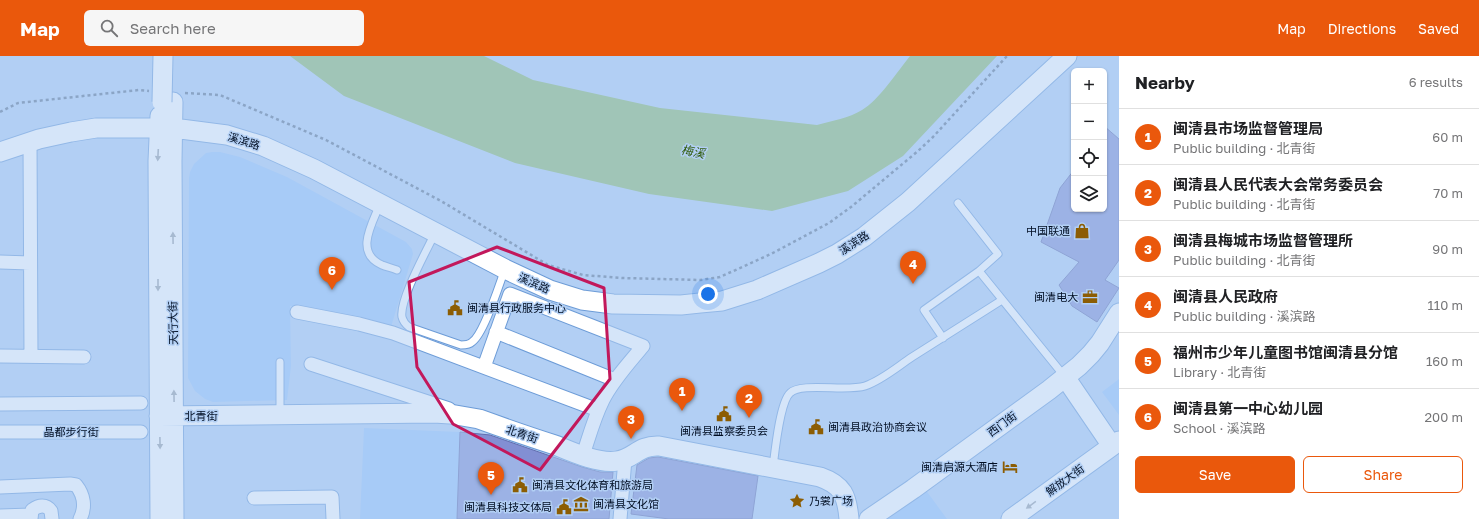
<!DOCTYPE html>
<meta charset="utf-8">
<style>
:root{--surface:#fff;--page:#f6f6f6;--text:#202124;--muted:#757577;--line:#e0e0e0;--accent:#ea580c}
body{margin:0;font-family:"Golos Text","Noto Sans SC",sans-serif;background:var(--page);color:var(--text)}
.controls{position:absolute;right:12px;top:12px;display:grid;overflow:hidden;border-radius:6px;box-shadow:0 1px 3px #0004}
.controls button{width:36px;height:36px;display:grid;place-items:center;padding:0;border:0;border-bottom:1px solid var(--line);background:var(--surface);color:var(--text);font:20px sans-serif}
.you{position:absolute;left:708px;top:238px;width:14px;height:14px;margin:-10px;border:3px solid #fff;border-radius:50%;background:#1a73e8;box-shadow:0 0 0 6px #1a73e833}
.badge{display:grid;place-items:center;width:26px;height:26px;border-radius:50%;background:var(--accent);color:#fff;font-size:13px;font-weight:700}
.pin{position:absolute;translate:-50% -33px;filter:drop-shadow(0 1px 2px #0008)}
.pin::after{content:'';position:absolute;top:21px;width:14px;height:12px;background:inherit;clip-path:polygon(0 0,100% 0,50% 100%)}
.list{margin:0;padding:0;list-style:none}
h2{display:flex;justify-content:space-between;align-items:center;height:52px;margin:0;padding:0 16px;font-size:17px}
h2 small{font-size:13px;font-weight:400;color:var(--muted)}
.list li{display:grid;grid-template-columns:26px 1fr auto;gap:12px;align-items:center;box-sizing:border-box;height:56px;padding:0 16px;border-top:1px solid var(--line)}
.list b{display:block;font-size:15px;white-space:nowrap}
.list p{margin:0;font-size:13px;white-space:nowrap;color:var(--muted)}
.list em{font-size:13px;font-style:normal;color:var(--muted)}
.actions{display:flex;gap:8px;padding:12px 16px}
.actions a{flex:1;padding:9px 0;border:1px solid var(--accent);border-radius:6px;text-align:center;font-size:14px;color:var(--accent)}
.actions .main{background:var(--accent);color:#fff}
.icon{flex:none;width:22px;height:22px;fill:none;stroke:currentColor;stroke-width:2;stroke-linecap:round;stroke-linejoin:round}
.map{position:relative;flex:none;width:1119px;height:463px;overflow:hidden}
header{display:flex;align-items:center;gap:24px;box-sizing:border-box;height:56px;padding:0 20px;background:var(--accent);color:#fff}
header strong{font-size:19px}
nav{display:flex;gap:22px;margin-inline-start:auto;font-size:14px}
.search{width:280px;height:36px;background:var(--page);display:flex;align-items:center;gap:10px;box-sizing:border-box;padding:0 14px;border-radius:6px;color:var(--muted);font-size:15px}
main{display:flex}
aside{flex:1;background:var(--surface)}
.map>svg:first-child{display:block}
</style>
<header>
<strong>Map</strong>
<div class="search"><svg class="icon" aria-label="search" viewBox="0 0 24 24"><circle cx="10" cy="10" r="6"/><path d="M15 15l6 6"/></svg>Search here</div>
<nav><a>Map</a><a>Directions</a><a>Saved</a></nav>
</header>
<main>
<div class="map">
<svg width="1119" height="463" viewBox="0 0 1119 463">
<rect width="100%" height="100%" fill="#b2cff4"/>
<path fill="#9ac5fa" d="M212,96h8l20,5 47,20 119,65 6,7 1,5 -22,73 -101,-21 1,60 -4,34 -74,2 -8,-3 -10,-8 -7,-13 1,-200 1,-6 4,-8 12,-11z
M1119,323v36l-17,-23z
M364,372l96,4 -3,87h-97z
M925,433l22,30h-65z"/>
<path fill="#89b86d" d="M290,0h194l49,24 127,28 157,17c15,-4 32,-7 45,-15 16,-9 36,-39 48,-54h87l-94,100 -55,35 -76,20 -123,-17 -134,-31 -171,-67z"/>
<path fill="#828fd3" stroke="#626eaf" d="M1104,70l15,13v121l-14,20 14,8 -22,34 -25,-16 -13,-21 20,-23 -38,-20 19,-54 14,-18v39h30z
M460,376l30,3 92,32 18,5h13l-4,47h-152z
M658,401l100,19 -6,43h-83l-38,-5 6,-49 12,-7z"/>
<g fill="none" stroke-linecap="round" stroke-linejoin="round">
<g stroke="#6d9cd7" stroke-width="9">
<path id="lane" d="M958,147l40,51 -19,17 86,106
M380,148c-8,20 -26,49 2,61 5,2 10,3 15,5
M435,177c-8,17 -36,67 -33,84 1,4 3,7 7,10l52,18c4,0 8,0 11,-3 12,-8 27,-57 33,-73
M943,282l-19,-28 55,-39
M280,306v51
M773,411c2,-16 7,-65 17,-74 11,-11 57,-1 75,-7 17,-6 32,-19 47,-29 30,-19 60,-38 90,-57"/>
</g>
<g stroke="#6d9cd7" stroke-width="15">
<path id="street" d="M30,85l1,215
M0,206l30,1
M297,256l62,12 34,9 205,77
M496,276l119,48
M0,300l84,1
M311,308l138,45
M484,311l26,-73 133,52c-14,17 -30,34 -40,54 -9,18 -14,37 -20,55
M0,348l141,-1
M0,376h141
M0,431l70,-3 6,1c8,10 10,22 4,34
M254,442l78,-1 1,22
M0,460l31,-1
M31,463l1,-9c7,-5 14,-6 19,1l1,8
M620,463l5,-60"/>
</g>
<g stroke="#6d9cd7" stroke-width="21">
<path id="secondary" d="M173,46l-1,59 2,358
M0,96l39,-13 32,-7 25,-4h77l54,7 36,11 51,23 191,100 45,21 32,10 31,4 68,1 19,-2 22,-2 35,-11 62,-27 18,-9 27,-17 44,-35 159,-146
M1065,321l47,69
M159,360l275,-3 16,1 29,5c25,9 51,18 76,26 17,7 43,19 62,16 17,-2 21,-16 42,-15l161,31c23,8 27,19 29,42
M160,463l-2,-358 2,-45
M869,463l44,-30 136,-99 30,-24 12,-12 9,-11 19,-30
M1011,463l108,-78"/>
</g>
<path stroke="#5c728f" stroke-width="2.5" stroke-dasharray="3 3" stroke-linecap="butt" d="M185,37l35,2 106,45 115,61 107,64 35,10 39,3 78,2 20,-3 51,-23 58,-31 22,-16 67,-56 15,-14 74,-81
M0,56l18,-9 121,-13 10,1"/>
<use href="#lane" stroke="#fff" stroke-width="7"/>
<use href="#street" stroke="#fff" stroke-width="13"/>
<use href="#secondary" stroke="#fff" stroke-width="19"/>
<g stroke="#6d9cd7" stroke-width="21" stroke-linecap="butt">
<path id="secondary-bridge" d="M162,46l1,-46"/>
</g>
<use href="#secondary-bridge" stroke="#fff" stroke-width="19"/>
</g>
<defs><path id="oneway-solid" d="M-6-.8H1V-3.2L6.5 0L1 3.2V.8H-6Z"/></defs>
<g fill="#999fa7">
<use href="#oneway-solid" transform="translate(158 99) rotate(93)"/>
<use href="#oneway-solid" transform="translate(173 182) rotate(-91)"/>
<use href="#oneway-solid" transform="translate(158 229) rotate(90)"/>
<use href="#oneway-solid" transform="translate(174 340) rotate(-91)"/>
<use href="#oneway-solid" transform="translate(160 387) rotate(89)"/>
<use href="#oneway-solid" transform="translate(1031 449) rotate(144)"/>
</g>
<path d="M0 0H1119V463H0ZM497,191l107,41 6,91 -70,91 -87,-46 -36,-57 -8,-85z" fill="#b2cff4" fill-opacity=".55" fill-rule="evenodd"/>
<path fill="none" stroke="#c2185b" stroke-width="3" stroke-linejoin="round" d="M497,191l107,41 6,91 -70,91 -87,-46 -36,-57 -8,-85z"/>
<defs>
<g id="shop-bare" transform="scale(1.2)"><path d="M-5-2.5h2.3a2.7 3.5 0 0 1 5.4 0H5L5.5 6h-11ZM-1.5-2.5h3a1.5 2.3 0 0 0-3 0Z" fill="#8c5d03" stroke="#b2cff4" stroke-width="2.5" paint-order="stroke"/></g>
<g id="office-bare" transform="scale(1.2)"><path d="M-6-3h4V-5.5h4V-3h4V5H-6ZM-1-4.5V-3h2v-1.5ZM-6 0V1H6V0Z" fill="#8c5d03" stroke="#b2cff4" stroke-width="2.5" paint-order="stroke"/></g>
<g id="civic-bare" transform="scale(1.2)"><path d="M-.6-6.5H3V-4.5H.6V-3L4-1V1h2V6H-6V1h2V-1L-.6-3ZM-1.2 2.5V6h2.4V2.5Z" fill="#8c5d03" stroke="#b2cff4" stroke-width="2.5" paint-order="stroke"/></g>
<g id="hotel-bare" transform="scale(1.2)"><path d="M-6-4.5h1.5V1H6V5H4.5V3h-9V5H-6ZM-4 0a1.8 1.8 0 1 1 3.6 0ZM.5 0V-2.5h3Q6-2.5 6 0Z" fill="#8c5d03" stroke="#b2cff4" stroke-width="2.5" paint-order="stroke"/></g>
<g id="sight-bare" transform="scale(1.2)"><path d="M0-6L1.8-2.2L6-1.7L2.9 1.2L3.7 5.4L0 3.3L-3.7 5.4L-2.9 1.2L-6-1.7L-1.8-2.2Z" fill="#8c5d03" stroke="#b2cff4" stroke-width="2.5" paint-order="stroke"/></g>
<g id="museum-bare" transform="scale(1.2)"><path d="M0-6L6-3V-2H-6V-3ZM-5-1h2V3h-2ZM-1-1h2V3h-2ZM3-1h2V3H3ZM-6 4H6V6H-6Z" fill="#8c5d03" stroke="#b2cff4" stroke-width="2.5" paint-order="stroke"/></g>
</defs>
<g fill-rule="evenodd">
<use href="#shop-bare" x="1082" y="175"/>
<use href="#office-bare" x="1090" y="241"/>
<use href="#civic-bare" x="455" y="252"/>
<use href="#civic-bare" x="724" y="358"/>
<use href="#civic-bare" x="816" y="371"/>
<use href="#hotel-bare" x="1010" y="411"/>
<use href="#civic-bare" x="520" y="429"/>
<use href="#sight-bare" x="797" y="445"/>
<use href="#museum-bare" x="581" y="448"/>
<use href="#civic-bare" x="564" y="451"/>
</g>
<g text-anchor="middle" stroke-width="3" stroke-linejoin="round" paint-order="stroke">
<g font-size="11" fill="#010e23" stroke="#b2cff4">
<text transform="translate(244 85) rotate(17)" y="4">溪滨路</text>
<text transform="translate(854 187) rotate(-33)" y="4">溪滨路</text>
<text transform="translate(534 227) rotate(24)" y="4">溪滨路</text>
<text transform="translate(173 267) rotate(-91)" y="4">天行大街</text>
<text x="201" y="364">北青街</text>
<text transform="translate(1002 368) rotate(-36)" y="4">西门街</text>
<text x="71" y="380">晶都步行街</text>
<text transform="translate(522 378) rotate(19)" y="4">北青街</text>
<text transform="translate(1065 424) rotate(-36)" y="4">解放大街</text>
</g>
<g font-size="11" fill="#010e23" stroke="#b2cff4" text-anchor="start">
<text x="1070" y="179" text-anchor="end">中国联通</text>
<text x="1078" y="245" text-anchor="end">闽清电大</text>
<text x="467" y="256">闽清县行政服务中心</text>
<text x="828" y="375">闽清县政治协商会议</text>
<text x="724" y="379" text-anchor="middle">闽清县监察委员会</text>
<text x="998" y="415" text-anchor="end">闽清启源大酒店</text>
<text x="532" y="433">闽清县文化体育和旅游局</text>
<text x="809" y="449">乃裳广场</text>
<text x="593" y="452">闽清县文化馆</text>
<text x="552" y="455" text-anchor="end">闽清县科技文体局</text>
</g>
<g font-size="12" font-style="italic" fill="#335e0f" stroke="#b2cff4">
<text transform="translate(693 96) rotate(10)" y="4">梅溪</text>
</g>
</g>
</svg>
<div class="controls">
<button>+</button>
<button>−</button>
<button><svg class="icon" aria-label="locate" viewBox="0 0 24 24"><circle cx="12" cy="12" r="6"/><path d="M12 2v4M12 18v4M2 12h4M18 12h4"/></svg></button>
<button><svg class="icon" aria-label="layers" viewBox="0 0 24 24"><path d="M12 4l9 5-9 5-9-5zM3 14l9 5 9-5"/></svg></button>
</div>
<div class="you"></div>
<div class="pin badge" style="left:682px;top:355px">1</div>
<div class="pin badge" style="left:749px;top:362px">2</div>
<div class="pin badge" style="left:631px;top:383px">3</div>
<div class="pin badge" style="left:913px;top:228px">4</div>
<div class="pin badge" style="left:491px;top:439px">5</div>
<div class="pin badge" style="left:332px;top:234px">6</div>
</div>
<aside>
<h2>Nearby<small>6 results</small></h2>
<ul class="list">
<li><span class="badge">1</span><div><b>闽清县市场监督管理局</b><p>Public building · 北青街</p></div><em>60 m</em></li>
<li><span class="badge">2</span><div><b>闽清县人民代表大会常务委员会</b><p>Public building · 北青街</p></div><em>70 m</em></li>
<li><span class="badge">3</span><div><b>闽清县梅城市场监督管理所</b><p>Public building · 北青街</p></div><em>90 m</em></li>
<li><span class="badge">4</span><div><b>闽清县人民政府</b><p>Public building · 溪滨路</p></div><em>110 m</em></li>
<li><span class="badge">5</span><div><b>福州市少年儿童图书馆闽清县分馆</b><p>Library · 北青街</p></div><em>160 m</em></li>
<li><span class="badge">6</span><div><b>闽清县第一中心幼儿园</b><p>School · 溪滨路</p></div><em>200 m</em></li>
</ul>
<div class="actions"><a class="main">Save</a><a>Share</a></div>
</aside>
</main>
